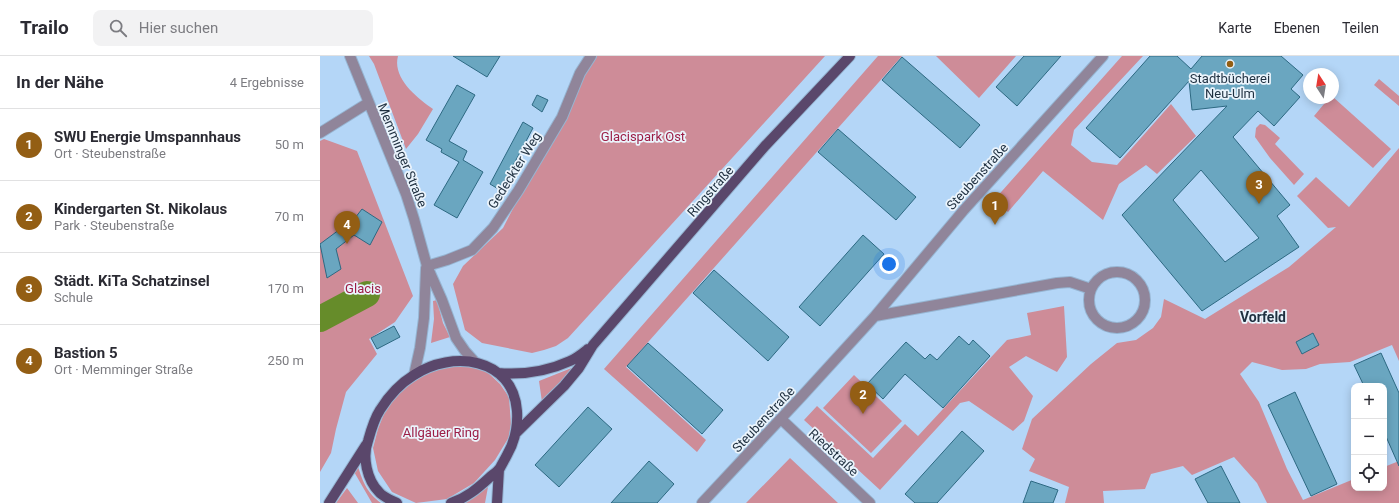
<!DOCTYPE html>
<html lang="de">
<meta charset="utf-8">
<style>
:root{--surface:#fff;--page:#f2f2f3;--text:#2b2b33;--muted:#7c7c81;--line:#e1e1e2;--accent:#935e14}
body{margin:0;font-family:Roboto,sans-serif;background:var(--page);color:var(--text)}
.controls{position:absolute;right:12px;bottom:12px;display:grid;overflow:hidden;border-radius:8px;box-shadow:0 2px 10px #0003}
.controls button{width:36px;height:36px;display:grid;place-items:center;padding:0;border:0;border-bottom:1px solid var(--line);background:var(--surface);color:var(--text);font:20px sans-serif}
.compass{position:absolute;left:983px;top:12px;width:36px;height:36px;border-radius:50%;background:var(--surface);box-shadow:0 2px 10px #0003;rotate:348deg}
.you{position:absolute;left:569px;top:208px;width:14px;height:14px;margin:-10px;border:3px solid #fff;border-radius:50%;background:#1a73e8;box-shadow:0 0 0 6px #1a73e833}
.badge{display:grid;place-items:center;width:26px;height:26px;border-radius:50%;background:var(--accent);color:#fff;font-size:13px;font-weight:700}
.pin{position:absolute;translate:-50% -33px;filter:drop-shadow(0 1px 2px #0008)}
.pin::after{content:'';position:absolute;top:21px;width:14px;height:12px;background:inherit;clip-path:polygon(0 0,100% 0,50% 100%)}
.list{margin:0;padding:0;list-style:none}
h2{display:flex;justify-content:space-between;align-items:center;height:52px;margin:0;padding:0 16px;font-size:17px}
h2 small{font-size:13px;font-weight:400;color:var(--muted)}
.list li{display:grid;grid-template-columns:26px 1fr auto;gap:12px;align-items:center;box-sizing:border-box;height:72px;padding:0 16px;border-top:1px solid var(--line)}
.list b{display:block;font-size:15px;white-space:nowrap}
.list p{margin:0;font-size:13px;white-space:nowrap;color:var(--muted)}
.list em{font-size:13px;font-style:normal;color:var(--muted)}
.icon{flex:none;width:22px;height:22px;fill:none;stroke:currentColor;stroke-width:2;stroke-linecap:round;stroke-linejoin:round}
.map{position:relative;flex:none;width:1079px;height:447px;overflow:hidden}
header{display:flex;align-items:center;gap:24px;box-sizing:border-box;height:56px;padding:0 20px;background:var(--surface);border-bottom:1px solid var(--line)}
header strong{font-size:19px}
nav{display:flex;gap:22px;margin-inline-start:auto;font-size:14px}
.search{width:280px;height:36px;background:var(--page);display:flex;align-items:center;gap:10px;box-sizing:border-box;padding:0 14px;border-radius:8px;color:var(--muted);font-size:15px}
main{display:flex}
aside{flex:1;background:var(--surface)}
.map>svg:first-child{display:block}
</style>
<header>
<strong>Trailo</strong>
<div class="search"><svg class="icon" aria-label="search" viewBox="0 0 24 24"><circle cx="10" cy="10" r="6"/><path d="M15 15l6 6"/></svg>Hier suchen</div>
<nav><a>Karte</a><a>Ebenen</a><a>Teilen</a></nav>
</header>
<main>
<aside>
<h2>In der Nähe<small>4 Ergebnisse</small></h2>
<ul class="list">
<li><span class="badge">1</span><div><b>SWU Energie Umspannhaus</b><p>Ort · Steubenstraße</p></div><em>50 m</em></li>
<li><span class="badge">2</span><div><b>Kindergarten St. Nikolaus</b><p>Park · Steubenstraße</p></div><em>70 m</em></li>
<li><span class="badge">3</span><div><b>Städt. KiTa Schatzinsel</b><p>Schule</p></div><em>170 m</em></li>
<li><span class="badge">4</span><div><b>Bastion 5</b><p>Ort · Memminger Straße</p></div><em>250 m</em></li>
</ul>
</aside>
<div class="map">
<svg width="1079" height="447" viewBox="0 0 1079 447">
<rect width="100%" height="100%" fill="#b4d6f7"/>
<path fill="#ce8c98" d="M49,0h29c-6,22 19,42 35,53l-15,25 -12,15 -32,-85z
M275,0h230l-257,282 -12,8 -12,4 -12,3 -50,-10 -17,-13 -12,-46 10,-18 40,-38 79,-154z
M558,0h24l-276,311 80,73 -9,12 -93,-83z
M616,0h80l-37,42z
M802,0h21l-69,74 -3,15 21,17 25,3 54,-61 25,32 -39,38 -11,-9 -27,19 -16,36 -60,-49 -35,41 -14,-12z
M1059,23l20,17v10l-25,-21z
M1013,41l58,52 -18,19 -59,-52 15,-18z
M940,68l5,1 15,13 -5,6 29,30 -10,11 -24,-27 -15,-21 1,-9z
M4,83l33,12 56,145 -18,26 -26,17 8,15 -31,38 -10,37 -5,24 -11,19v-331z
M1079,92v213l-7,-16 -42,17 -30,2 -14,5 -24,1 -30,-8 -12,12 19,28 28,67 16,31 51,-21v9h30v-21l15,-6v42h-132l-10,-20 -23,-26 -42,18 -9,-9 -32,8 -6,15 -42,2 1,12h-39l4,-16 -40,-16 6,-12 -13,-10 10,-30 59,-55 26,-21 19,-3 17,-12 8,-11 3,-18 41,20 84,-52 47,-40 -8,1 -31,-32 19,-19 33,30z
M117,244l6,23 7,14 -19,6 3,-24 -1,-18z
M744,250l3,51 -10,15 -31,-16 -17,11 24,29 -9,25 -11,10 -44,-30 -9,2 -80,87 -76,-70 13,-14 56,52 32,-34 13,12 89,-96 24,-5 -4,-22z
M126,309l19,1 20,4 15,14 9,13 2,27 -2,13 -14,23 -21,23 -27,16 -31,4 -24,-11 -14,-21 -5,-23 5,-19 9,-23 15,-18 21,-15z
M254,311l-12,15 -20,20 -3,-21z
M534,319l48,46 -31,32 -48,-45z
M470,402l48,45h-92z
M37,407c5,17 9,29 24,40h-9l-19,-33z
M168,431l-3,16h-22z
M27,432l11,15h-22z"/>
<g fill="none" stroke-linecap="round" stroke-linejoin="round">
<path stroke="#668c2a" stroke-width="26" d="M0,263l47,-25"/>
</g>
<path fill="#6aa6c0" stroke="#2d6982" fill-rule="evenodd" d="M133,0h47l-13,21z
M704,0h37l-44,50 -21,-19z
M830,0h27l14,13 11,-13h79l22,19 -12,14 9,8 -26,29 -16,-15 -25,26 57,68 -13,11 22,31 -97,64 -80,-96 105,-109 -35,4 -3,-29 -69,77 -34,-30zM881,114l58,68 -34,24 -52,-62z
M582,1l78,68 -20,23 -78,-68z
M137,29l18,10 -26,46 18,10 -4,9 20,12 -26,46 -23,-13 25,-43 -18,-10 1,-3 -16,-9z
M217,39l11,5 -6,12 -10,-7z
M203,66l10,6 -33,62 -10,-6z
M518,73l78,68 -20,23 -78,-68z
M42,153l20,13 -12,23 -16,-10 -18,14 5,20 -14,9 -7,-34 35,-26z
M543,179l21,19 -64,72 -21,-19z
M394,214l75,67 -21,24 -75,-68z
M74,270l6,11 -23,12 -6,-11z
M993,277l6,12 -17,9 -6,-12z
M639,280l10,9 4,-5 17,16 -47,52 -38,-34 -22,25 -16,-15 39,-42 19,17 5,-5 7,6z
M328,287l75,67 -21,24 -75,-68z
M1061,297l18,40v73l-15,-34v-46h-20l-10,-21z
M975,336l42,92 -26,12 -43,-91z
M268,351l24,22 -53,58 -24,-22z
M642,375l22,20 -47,52h-22l-10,-9z
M329,405l25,23 -17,19h-46z
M901,410l19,37h-32l-13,-24z
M711,425l27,9 -5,13h-30z"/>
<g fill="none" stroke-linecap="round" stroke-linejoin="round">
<g stroke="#96b5d2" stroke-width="12">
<path id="minor" d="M30,0l56,138 8,25 13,47 15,34 14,38 9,13 9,10
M0,77l48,-30
M107,210l20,-6 25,-10 21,-22 25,-37 44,-74 18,-44 11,-17
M769 244a28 28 0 1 1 56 0a28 28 0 1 1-56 0Z
M555,260l182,-33 13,-1 21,7
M94,319l6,-27 4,-30 2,-50
M461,363l89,84
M382,447l100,-107 73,-80 88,-105 140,-155"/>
</g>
<g stroke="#96b5d2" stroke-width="12">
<path id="major" d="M178,317c24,2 50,-2 72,-12 7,-3 13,-8 18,-12
M196,377l48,-47 15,-18 14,-23 172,-199 85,-90
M9,447l37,-58
M77,447c-6,-3 -14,-6 -18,-11 -12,-12 -17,-35 -11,-51 3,-11 6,-22 12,-31 8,-13 21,-27 34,-35 38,-25 99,-18 103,36 1,16 -2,30 -10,44 -2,4 -5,9 -7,13 -3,4 -8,7 -11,10 -12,11 -23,20 -38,25
M177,447l2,-34"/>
</g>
<use href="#minor" stroke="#90859a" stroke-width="10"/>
<use href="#major" stroke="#5a476b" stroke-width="10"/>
</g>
<circle fill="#935e14" stroke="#ebf4fc" stroke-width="1.5" cx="910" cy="8" r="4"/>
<g text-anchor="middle" stroke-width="3.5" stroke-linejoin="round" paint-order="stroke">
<g font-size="13" fill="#1f3040" stroke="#ebf4fc">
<text x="910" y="27">Stadtbücherei<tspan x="910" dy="15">Neu-Ulm</tspan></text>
</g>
<g font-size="13" fill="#9c1e46" stroke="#ebf4fc">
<text x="323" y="85">Glacispark Ost</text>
<text x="43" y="237">Glacis</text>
<text x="121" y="381">Allgäuer Ring</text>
</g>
<g font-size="13" fill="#1f3040" stroke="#ebf4fc">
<text transform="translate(83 99) rotate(68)" y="5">Memminger Straße</text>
<text transform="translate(194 114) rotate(-58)" y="5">Gedeckter Weg</text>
<text transform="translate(657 120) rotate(-48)" y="5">Steubenstraße</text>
<text transform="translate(390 135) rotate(-49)" y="5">Ringstraße</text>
<text transform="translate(443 363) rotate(-47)" y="5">Steubenstraße</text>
<text transform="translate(514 396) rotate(43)" y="5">Riedstraße</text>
</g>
<g font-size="14" font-weight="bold" fill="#1f3040" stroke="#ebf4fc">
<text x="943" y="266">Vorfeld</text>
</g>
</g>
</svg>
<div class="controls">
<button>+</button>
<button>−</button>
<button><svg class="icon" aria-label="locate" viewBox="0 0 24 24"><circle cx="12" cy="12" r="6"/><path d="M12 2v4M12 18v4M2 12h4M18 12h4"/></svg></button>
</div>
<svg class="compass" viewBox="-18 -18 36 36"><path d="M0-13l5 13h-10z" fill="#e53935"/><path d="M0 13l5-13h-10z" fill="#7c7c81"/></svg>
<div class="you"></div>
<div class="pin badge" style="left:675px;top:169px">1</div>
<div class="pin badge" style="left:543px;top:358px">2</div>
<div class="pin badge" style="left:939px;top:148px">3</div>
<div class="pin badge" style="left:27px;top:188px">4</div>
</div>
</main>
